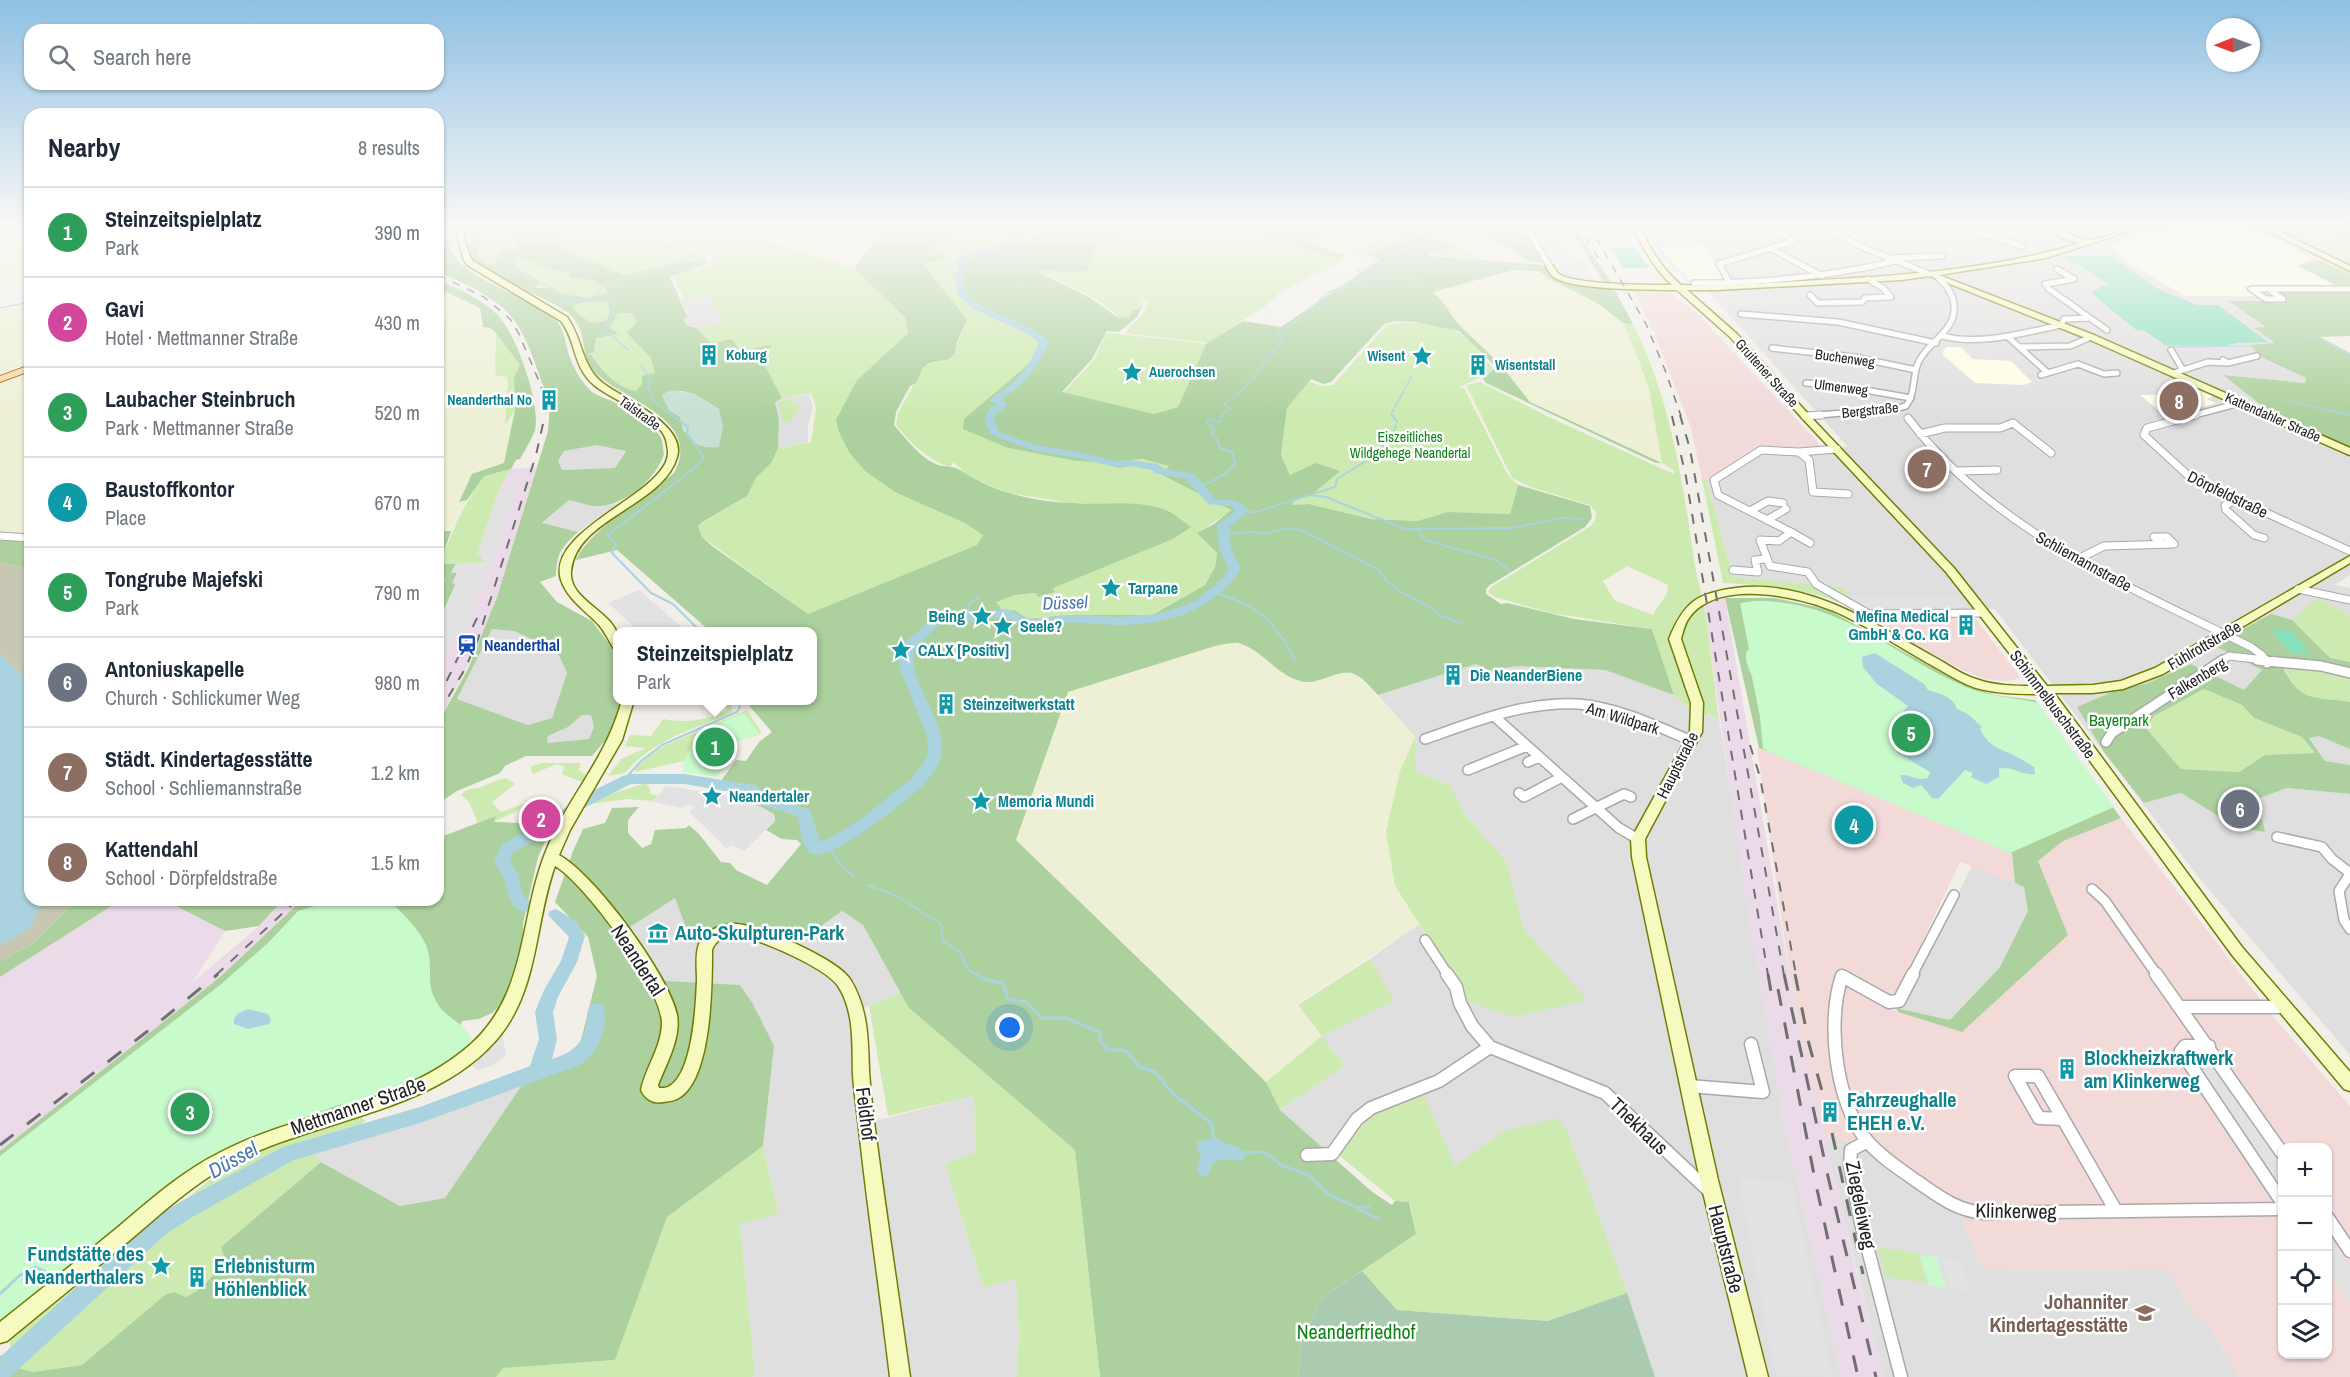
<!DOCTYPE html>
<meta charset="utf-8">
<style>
:root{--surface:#fff;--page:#f2f2f3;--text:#1f2937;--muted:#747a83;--line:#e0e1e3;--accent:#d40000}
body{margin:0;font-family:"Archivo Narrow",sans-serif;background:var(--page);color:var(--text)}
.controls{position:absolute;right:18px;bottom:18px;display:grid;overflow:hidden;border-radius:12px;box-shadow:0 2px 4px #0004}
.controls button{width:54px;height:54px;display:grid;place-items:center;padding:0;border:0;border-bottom:2px solid var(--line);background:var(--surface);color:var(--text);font:30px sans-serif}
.compass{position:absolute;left:2206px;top:18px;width:54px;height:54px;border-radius:50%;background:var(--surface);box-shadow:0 2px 4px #0004;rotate:269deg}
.you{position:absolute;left:1010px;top:1028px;width:21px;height:21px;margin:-15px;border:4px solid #fff;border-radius:50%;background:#1a73e8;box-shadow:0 0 0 9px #1a73e833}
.badge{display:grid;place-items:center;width:39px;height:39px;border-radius:50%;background:var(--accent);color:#fff;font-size:20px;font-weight:700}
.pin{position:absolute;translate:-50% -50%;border:3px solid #fff;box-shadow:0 2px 6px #0006}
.popup{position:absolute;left:613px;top:627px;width:204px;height:78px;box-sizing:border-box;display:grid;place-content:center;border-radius:12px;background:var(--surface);filter:drop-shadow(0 2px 4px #0005);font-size:20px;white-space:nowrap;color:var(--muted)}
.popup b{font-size:22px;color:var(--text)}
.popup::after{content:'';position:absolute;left:50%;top:100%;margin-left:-12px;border:12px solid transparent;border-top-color:var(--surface)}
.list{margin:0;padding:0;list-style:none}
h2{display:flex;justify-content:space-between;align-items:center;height:78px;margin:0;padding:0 24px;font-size:26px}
h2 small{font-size:20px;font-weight:400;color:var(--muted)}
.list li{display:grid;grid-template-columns:39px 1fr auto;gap:18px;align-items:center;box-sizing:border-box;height:90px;padding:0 24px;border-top:2px solid var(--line)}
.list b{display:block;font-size:22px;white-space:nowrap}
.list p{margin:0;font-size:20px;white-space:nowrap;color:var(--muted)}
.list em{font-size:20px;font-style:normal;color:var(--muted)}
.icon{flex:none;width:33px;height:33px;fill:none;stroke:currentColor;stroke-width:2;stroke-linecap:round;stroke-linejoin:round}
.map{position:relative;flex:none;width:2350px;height:1377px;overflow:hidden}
.search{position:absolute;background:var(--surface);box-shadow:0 2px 4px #0004;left:24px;top:24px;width:420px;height:66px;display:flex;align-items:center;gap:15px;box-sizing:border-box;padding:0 21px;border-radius:18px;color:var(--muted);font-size:22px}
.panel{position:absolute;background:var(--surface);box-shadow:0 2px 4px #0004;left:24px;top:108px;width:420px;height:798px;border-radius:18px}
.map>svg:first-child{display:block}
</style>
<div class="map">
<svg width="2350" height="1377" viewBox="0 0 2350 1377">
<rect width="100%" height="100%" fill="#f2efe9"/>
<path fill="#e0dfdf" d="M1641,224h709v50l-32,-14 -19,6 48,25 -59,10h-59l38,27h-12l21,16 -25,1 10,12 45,21v5l-82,-8 126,75v125l-15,10 15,3v74l-135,-18 48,26 -19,21 -53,-27 -43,19 -36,9 32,111 37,-10 55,34 28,5 -7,-33 30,-11 63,6v261l-150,-176 -205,-270 -137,1 -15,-23 -110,-10 -27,-97 50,-32 92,-1 -137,-152 -24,-14 -28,-27z
M715,293l8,30 -26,5 -9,-2 -5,-6 4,-5 -6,-15z
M809,394l4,14 -5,17v17l-30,6 1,-28 -4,-18 7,-4z
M597,445l29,5 -11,18 -53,2 -4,-9 6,-10z
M569,500l30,6 20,-3 -41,29 -36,-8z
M492,629l22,2 43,20 10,22 -15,45 -24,7 -71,-26z
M1476,664l14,7 24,-5 91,4 69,25 12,12 33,12 65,403 58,255h-187l-87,-244 -64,-2 -49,36 -129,-15 -46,-42 64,-44 -22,-30 71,-35 -23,-42 49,-35 43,65 124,11 -63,-73 -17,-66 -42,-47 -13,-29 -36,-13v-35l-37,-42z
M582,715h9l3,12 -5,12 -42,4 1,-7 20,-9z
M2319,735l31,14v16l-25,-4 -16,-24z
M1972,865l52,22 5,24 -29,56 -50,53 -54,-12 53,-95z
M675,897l49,31 19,-3 16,3 38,15 44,-32 22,14 38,67 -53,23 11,110 115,-29 1,56 -30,12 38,123 33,-9 3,60 -3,39h-264l3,-5 -15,-148 37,-10 -14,-68 11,-100 -34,-61 -75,-3 -35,-55z
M524,1082l-79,116 -45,8 -79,-44 -9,-11z
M1824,1136l36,7 96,60 26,67 185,-1 30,50h9l33,58h-356z"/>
<path fill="#f2dad9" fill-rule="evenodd" d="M1634,291l37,2 28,22 123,132 -66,1 -50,32 -4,-1 -11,-51 -39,-100z
M1968,609l53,69 -15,3 -21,-2 -30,-12 -97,-57z
M1757,748l80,31 175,74 3,30 -55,-21 -70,147 72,23 106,-97 -31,-74 26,-20 58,-23 155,202 74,86v271h-111l-33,-58h-9l-30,-50 -185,1 -26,-67 -96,-60 -36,-7 -32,-146zM2282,1148h46v206h-46z"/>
<path fill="#ebdbe8" d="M536,467l-26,92 -28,79 -44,85v-89l2,-5h-2v-6l18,-39v-20l21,-9 22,-65 12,-21z
M1725,598l67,392 62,272 29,115h-41l-58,-255 -35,-201 -45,-317z
M121,900h43l61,31 -32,51 66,-56 24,-26h19l-82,77 -220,174v-174z"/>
<path fill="#ffffe5" d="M2179,224h67l67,35 -15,6 40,22h-94l11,9h-70l-51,-30 -23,-21 35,-15z
M1704,246l18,29h-3l4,7 -33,-1 -6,-9 -6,-3 -18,-22z
M1946,347h15l12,12 38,2 21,21 -8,3 -49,-2 -33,-29z
M2193,386l21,10 -8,3 10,4 -41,12 -18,-6 -17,-14 44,-1z"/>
<path fill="#c7c7b4" d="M0,562l30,8v330h46l-44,44 -32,17z"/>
<path fill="#eef0d5" d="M584,224h41l-5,2 3,2 -3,4 -42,1z
M721,224h173l-12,7 -28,37z
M1340,224h67l-60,32 -40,-14z
M1422,224h50l58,38 -51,-3z
M0,225h30v58l-30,5z
M1513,270l27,1 8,7 51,26 24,19 12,27 14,39 13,74 -132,-61 -29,-37 -43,-41 -16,-23 -9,-9z
M438,290l39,18 2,11 -7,3 2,7 13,-2 9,6 -2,19 14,30 -3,42 10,-14 -11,54 -44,38 7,-2 -16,31h-8l-5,13z
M30,305v58l-30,10v-63z
M30,373v162l-30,-3v-149z
M1236,643l27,12 5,8 64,13 13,-4 13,4 57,61 -15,34 -5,115 24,38 -121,80 24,32 -56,46 -250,-242 52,-148 147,-46z"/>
<path fill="#cdebb0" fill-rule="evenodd" d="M489,224h28l5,13c-8,14 -18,25 -35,27l-15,-17 3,-18 5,-3 8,3z
M566,224h18l-6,9 42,-1 2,-3 77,23 7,6 -21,7 -2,-3 -58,13 -63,-26 -6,-13z
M640,224h76l138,44 51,51 3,14 -51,47 108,143 18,12 -5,10 -170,69 -106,-77 -4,-11 49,-30 9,-18 16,-16 6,-14 33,-6 5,-34 -5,-15 -29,5 -24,-46 13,-4 -31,3 -29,-7 -14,-16 26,-5 -9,-16 1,-13 -30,5 -12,-21 5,-4 33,-10 1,-7 -11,-6 -74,-23z
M968,224h96l-35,15 -30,5 -38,21 33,50 49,21 -10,24 -69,59 44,29 68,13 31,2 35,-4 28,7 -8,9 70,35 -34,23 19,20 -2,14 -10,18 -54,30h-86l-36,4 -7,-5 -19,-3 -8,-10 20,-6 40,-3 -3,-4 121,-49 17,-12 -64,-23 -55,-1 -62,-10 -41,-16 -14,-15 -4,5c-24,-8 -38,-23 -54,-42l2,-12 25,-45c7,-6 15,-6 23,-9 8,-2 17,-29 21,-39 -13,-19 -29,-35 -42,-55l22,-11 -21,4 7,-15z
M1147,224h96l100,37 -64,32 -14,13 -57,37 -83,-10 20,-22 3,-11h-5l-4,10 -10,8 -12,-1 -2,-4 -24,-17 -51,-24 3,-2 33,3 22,-30z
M1407,224h15l57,35 -52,-4 8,-4 -29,-13 -40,20 -15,-5z
M2299,230l30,2 21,10v17l-46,-19 -11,-9z
M517,256l31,13 24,4 -2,4 22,2 14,9 1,5 -18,5 -26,-4 -12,-6 -15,-1 -20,-18z
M609,300l1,13 -4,8 -15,2 -15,-11 -3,-5 2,-3z
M618,313h14l6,9 5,26 8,10 4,15 -19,18c-19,-3 -34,-20 -43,-36l-7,-1 8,-2 2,-14 22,-4 -10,-6z
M1398,323c17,-1 46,0 61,10 13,8 24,24 34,35l-5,6 -29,13 5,1 44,87 10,10 -8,29 -62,-2 -31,9 -46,-2 -62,-15 -17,1 1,-3 21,-9 -24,-18 -9,-20 6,-47 22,-27 12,5 12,-1 54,-60z
M1623,323l10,1c38,76 50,158 62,242 2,13 7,26 9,40 6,37 10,76 15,113l-33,-12 -12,-12 -22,-66 -101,-16 -57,-16 -6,-5 3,-5 100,-61 4,-6 1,-8 -6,-7 -60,-18 -18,-9 -46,-93 14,-3 73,37 121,55v-4l-12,-7 -13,-74 -14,-39zM1627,566l41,19c1,13 -11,19 -15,30l-39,-15 -11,-19z
M496,333l24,32 -6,12 1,33 -10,15 3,-43 -1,-5 -11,-2 -1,-5z
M1110,333l96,11 -28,63 -24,7 -89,-20 -1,-2 30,-32 12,-26z
M789,399l7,6h4l-1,6h-3l-4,10 -9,1 -5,-19z
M511,469l-12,21 -22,65h5l5,7 -47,3c11,-33 24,-61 44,-89z
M1702,479l4,1 27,97 110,10 15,23 -39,-15 -47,-9 -49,-3z
M2318,598l32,18v46l-20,-4 -38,-38z
M2305,666l45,10v26c-36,-6 -49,1 -67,-35z
M2204,689l38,16 12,13 48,19 13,16 -50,2 -26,17 -58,-3 -35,-41 8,-12z
M725,701h6l1,12c-38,16 -80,27 -107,60l-17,3 13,-17 25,-11 -21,-2 5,-11 21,1 12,-17c21,4 45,2 64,-9z
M747,710l15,23 -23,9 19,-9 -14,-20 -38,18 -22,30 -49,11v-3l8,-10 21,-13z
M1415,737v35l36,13 13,29 42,47 17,66 64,73 -73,17 -48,-16 -5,-12 -66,-103 -9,-54 14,-61z
M541,763h40l-2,7 7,5 -4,7 -20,-8 2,-7 -7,-3 -24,10 -3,-7z
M505,778l10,5 -2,3 -21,16 9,10 27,-10 14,-9 -27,19 -22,10 2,-6 -17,7 -9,-21 -8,-7c6,-8 14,-5 22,-9 10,-4 11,-5 22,-8z
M646,783l5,7 -2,3 9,3 -6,5 -25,-2 -37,5 24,-11z
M1370,959l24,42 -72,35 22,30 -64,44 -14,-28 56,-46 -24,-31z
M901,992l8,16 166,142 25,227h-84l3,-39 -3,-59 -33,8 -38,-123 30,-12 -1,-56 -86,20 -19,-110z
M1423,1093l32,73 49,-35 54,-13 10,15 59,160 -79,28 -151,-11 -35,-39 54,-37 -6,-31 -15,-2 -59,-48 22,-33 21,-12z
M359,1116l7,5 -29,22 -25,8 9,11 -100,85 4,14 -23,27 -16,9 -12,-5 -8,2 -84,71 -49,7 -15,-4 10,-10 -18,-11v-6l5,-5 196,-157 53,-30z
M763,1146l15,68 -38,10 15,148 -3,5h-256l7,-9 112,-8 52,-143z
M1877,1247l41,6 9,30 -42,-6z"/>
<path fill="#add19e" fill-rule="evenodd" d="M465,224h24l-1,5 -4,1 -4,-4 -4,3 3,14 -6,3h5v10l9,8 8,-1 6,-12 13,-1 7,-13h-10l6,-13h49l-9,12 5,13 63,26 58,-14 2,4 21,-7v6l-36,13 17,39 -4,4 5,6 9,2 14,16 21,-5 8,12 30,-6 2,2 -14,5 24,46 -7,4 4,18 -1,28 -6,14 -16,16 -9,18 -44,26 -5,4 4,11 10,9 96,68 169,-69 6,-10 -18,-12 -70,-31 -30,-21 -16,-19 -10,-20 -3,-12 21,-40 51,-47 -3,-15 -51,-50 28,-37 12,-7h74l-35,19 -7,14 23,-3 -24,11c13,20 29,36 42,55l-10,22 -3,12 -5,5 -20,4 -6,5 -7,15 -6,3 -14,26 -2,13c13,15 26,33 44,40 7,2 16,1 22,5 32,22 74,32 113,33 28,2 60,-3 87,5 12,3 21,12 31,19l-18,12 -120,49 2,4 -17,5 -2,-4 -21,2 -19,7 7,9 11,-1 15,9 36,-4h87l53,-30 10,-18 2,-14 -20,-20 17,-9 17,-14 -69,-35 7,-9 -27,-7 -35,4 -31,-2 -68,-13 -45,-19 1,-10 69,-59 10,-24 -49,-21 -35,-24 2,-26 38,-21 30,-5 35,-15h83l-49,19 -11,27 -11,3 -33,-3 -3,3 49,24 28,20 12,1 5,-8h5l6,-10 -8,17 -18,15 -12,-1 -15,28 -30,33 92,22 24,-7 28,-63 37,-23 38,6 99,-67 -9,-5 35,-17 2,-4 6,-1 33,11 -1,6 -16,2 -2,4 116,9c13,24 46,22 70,24l19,35 -10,-1 -24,-19 -51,-26 -9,-7 -26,-1 -80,22 9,9 16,23 43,41 29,37 132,61h-6l-170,-80 -3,-4 13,-12 -37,-36 -43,-9 -21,-1 -11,3 -53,58 -8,2 -12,-5 -24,29 -6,47 9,20 26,-12 24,8 -26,22 -21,9 -1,3 17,-1 62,15 46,2 31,-9 62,2 8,-29 72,21 2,12 -7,9 -95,58 -4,4v5l15,10 6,-1 67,16 78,10 22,66 -69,-25 -90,-4 -25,5 -14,-7 -98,31c-6,-6 -13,-15 -20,-19 -17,-12 -37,11 -58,5 -25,-7 -37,-31 -62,-38 -6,-1 -16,2 -23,3l-147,46 -52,148 250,242 14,28 91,81 21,14 3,-4 14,1 7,32 -94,64 -20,40 -4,39h-198l-25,-227 -166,-142 -46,-83 -21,-14 -45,32c-51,-19 -54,-22 -106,-2l-16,-43 -45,29 35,54 75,4 13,19 21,42 -11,100 -96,71 -52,143 -112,8 -7,9h-496v-22l18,13 15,4 49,-7 84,-71 8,-2 12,5 16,-9 23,-27 -4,-14 100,-85 79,44 45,-8 79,-116 52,-22 21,-84 -9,-39 -33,-35 18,-51 10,-22 22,-6 7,-15 27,-1 -11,13v13l14,15 9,-4 4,-14 31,-2 3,-3 10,9 22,28 9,1 6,7 31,15 34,-41 -4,-4 -15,-1 -16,-9 9,-9 -1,-7 -31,-16 -10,-1 -8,-8 3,-7 -7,-1 15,-21 10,1 13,-19 13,-10 -27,-31 68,-1v-68l-103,-1 -93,-81 -41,10c11,-28 73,-66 98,-87 29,-54 -48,-71 -77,-99 -22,-21 -3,-45 -36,-66 -19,-11 -81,-37 -90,-54 -3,-6 -1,-11 1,-17zM517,256l31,13 23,4 -2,4 23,3 14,8 1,5 -18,5 -26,-4 -12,-6h-15l2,-8 -22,-11zM608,300l2,13 -4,8 -15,2 -15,-11 -3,-5 2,-3zM618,313h14l5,9 -10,11 24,25 4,15 -13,3v8l-6,7c-19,-3 -34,-20 -44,-36l-5,-1 7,-2 2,-14 23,-4 -10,-6zM682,391l12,3 25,15 -35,23 -4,-15 -11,-7 -7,-15z
M1472,224c44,0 50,-4 72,38h-14z
M1566,224h7l39,60h-7z
M2314,224h28l8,6v12z
M1327,227l6,1 -26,14 40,14 -8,4 -78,-28z
M454,237l-4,11c17,37 76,43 105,71 9,9 10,22 13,33 4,14 13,30 23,39 6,5 14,7 21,10 12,7 40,24 48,35 3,5 3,13 4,18 -7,24 -38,50 -63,52 -10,1 -22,-4 -32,-6l-27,23 36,9c-17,16 -21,20 -22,44l-16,6 17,20 35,19 20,27 5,12 1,40 4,1 -8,29 -22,26h-66l-21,10 -5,7 -43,18 -15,10 -4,7v-85l30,-54 29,-72 51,-166 2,-26 6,-3 -2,-6 -7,1c-27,-78 -30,-92 -109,-125v-32zM597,445l29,6 -11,17 -53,2 -4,-9 6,-10zM492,629l22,2 43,20 10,22 -15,45 -24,7 -71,-26zM582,715h9l3,12 -5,12 -42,4 1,-7 20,-9z
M2318,260l32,14v62l-30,1 30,16v97l-80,-38 -47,-37 82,8 1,-5 -45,-21 -11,-12 25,-2 -21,-15 12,-1 -38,-26h59l-10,-10 68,-1 -47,-24z
M438,280c21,9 47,20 62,38 17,19 41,86 35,112 -3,9 -10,20 -15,29l-4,1 -5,9 -27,7 -17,24 -8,2 13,-28 32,-11 11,-53 -1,-33 6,-12 -24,-32 -5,-5 -8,-1 -3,-19 -42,-20z
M443,531h8l-11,33h16l-5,9h6l-1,10 -18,40v-20l7,-25h-7v-34z
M0,532l30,3v35l-30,-8z
M1725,598h49l53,11 135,75 33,11 40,5 86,118 -58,23 -25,20 30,74 -106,97 -64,-20 -2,-4 54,12 50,-53 28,-56 -4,-24 -9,-4 -3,-30 -175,-74 -78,-31z
M2271,614l21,6 38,38 20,4v14l-45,-10 -22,2c18,35 31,28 67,34v47l-31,-13 -10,2 16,23 25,4v29l-63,-6 -30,11 8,33 -29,-5 -55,-34 -37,10 -40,-51 -27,-45 35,-15 36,-9 43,-19 53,26 18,-20 -48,-25zM2204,689l38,16 12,13 48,19 13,16 -50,2 -26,17 -58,-3 -35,-41 8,-12z
M496,816l-2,6 52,2 6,3 -14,30 -15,67v17l-13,46 -9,18 -9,8 -13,6 -17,2 -3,8 7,1 -9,14 -51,40 -154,56 -252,187v-176l220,-174 82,-77h136v-62z
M76,900h45l-121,77v-16l32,-17z
M164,900h119l-24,26 -34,5z"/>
<path fill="#c6e0d4" d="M670,390l24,4 25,15 4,17 -4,21c-23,3 -34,-8 -39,-30l-11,-7 -7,-15z"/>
<path fill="#aacbaf" d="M1362,1271l35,39 151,11 79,-28 28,84h-357l4,-39 20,-40z"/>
<path fill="#c8facc" d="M1755,601c88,-1 136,54 211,86 24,10 48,10 72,16l76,104 -104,46 -247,-104 -3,-32 -8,-40 -6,-16v-9l3,-3 -9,-46z
M744,713l14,20 -24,10 2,7 -19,27 -34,-5c2,-33 35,-48 61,-59z
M322,900h66c15,13 39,36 41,56 3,20 -3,30 10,50 9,13 27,18 32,33l-5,12 -50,31 -61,21 -17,2 -45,17 -20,11 -24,9 -249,183v-169l220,-171 48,-42 30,-32 17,-5z
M1920,1255l17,2 9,31 -17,-2z"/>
<path fill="#88e0be" d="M1611,248h24l14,20h-26z
M2063,256h49l44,32 41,17h21l50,37 -30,1 -21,4 -52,-2 -20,-14 -9,-1 -45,-37 12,-7 8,-1z
M2271,630l20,1 20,23 -20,-1z"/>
<path fill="#e2e2e2" d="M1530,224l26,1 20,36h8l13,22 -33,-6 -6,-11 2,-2 -11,-6z
M2243,287h26l20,14h-63l7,5h-10l-14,-9 46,-1z
M512,481h5l-24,80 -20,45v8l-11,22 -7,1 -7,15h-3l2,-4 -9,-1 2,-18h-2v-6l18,-39 -4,-1 5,-10h-6l5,-9 31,-2 -6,-4 1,-3h-5l22,-65 10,-2z
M639,590l45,39 -6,2h-43l-5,-8 -22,-20z
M1957,596l8,11 -100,1 -3,-4h-6l-5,-7z
M666,786l77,12 31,16 1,7 -31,30 -12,-6 -6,3 -37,-36 6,-5 -7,-3 -6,4 -29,-6z
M502,1033l4,23 -17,11 -12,3 -5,-4z
M2188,1056h18l76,110v19h-6z
M1857,1111h23l7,15h-24z
M1738,1177l54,6 40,194 -56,-2z
M2328,1238h3l19,28v37l-22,-33z
M1941,1257l21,4 8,30 -21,-3z"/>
<path fill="#aad3df" d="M0,653l30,31v216h14l-15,29 -29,16z
M1875,653l49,31 4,6c11,4 25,6 29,19l11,5 14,13 -2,2c9,18 17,18 33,26 7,3 14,8 21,12l1,7c-14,2 -23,-9 -36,-5v8l-13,7 -15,-7 2,-4 -8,-3 -27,29 -6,-1 -11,-13 -8,3 -10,-5 -3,-8c10,-1 17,6 28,3l2,-6 -34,-20 5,-4 10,4 7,-12 -8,-11 -6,-18 4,-5 -31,-22 -14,-17 -1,-10z
M248,1009l20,5 3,5 -2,5 -21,5 -14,-5v-6l5,-5z
M1214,1138l27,11 3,4v7c-13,1 -21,-4 -33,5l-1,8 -4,4 -6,-1 -3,-7 4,-14 -4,-7v-6z"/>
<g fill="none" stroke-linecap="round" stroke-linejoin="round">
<path stroke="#aad3df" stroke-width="1.5" d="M2317,224l19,13 12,3
M473,225l13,4h34
M515,236l5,-12
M1415,246l24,1
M504,251l-1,7 9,5 -2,7 46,20 6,11 55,-1 1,2 -7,7 4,3 -13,21 10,3 17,14
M1369,265l9,-6 37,-13 -1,-7
M1366,278l25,-2 27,4
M627,279l47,-15 26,-2
M591,299l12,-12 18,-6
M0,308l30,-6
M2322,340l28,15
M2297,342l17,-5
M2173,347l76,-1
M641,366l10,12 -3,8 6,16 19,14
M2288,401l62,14
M1221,416l10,-8 -5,-1 -1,-4 17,-12 41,-52v-3l-5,-1 2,-5 17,-10 32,-28 37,-14 -8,-7 10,-4
M1393,416l-2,-2 21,-38"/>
<path stroke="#aad3df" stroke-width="2" d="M671,415l17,12 -1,6 17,24 -11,12 -86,67 9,7 -4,10 39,40 22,11 28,28
M1392,415l5,7
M1380,453l4,-3 -2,-8 10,-4 4,-13
M1199,488l26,-14 10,-11 -3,-11 -12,-4 -3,-9 -6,-5 4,-4 -8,-8 3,-3 9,3 4,-7
M1310,495l16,2 79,32 107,-1 50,-10 20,1
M1240,508l13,5 82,-26 2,-8 37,-23
M1417,529l8,11 71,20 14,11
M1222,534l30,-2 12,2 25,-6 14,3 74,38 11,13 15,11 32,17 4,5 24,9
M1214,592c44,14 60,28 82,69
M969,603l11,-6
M961,617l7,-4 1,-8
M623,781l18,-20 21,-16 75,-33 3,-5 -4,-7
M829,847l9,15 15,14
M867,885l30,11 44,28 2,17 17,11 8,18 9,5"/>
<path stroke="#aad3df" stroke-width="3" d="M975,974l11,6 17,3 5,16 18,3 16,16h24l34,14 1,10 7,8h17l15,17 15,5 18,22 38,29 3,18
M1243,1153l21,-1 19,14 26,9 19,19 30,14 11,-2
M1359,1209l19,10
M0,1294l19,-18 16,-9 9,4"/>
<path fill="#aad3df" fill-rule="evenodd" d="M1003,224h8l2,6 14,6 -63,27 3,6 -4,4 2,18c20,27 62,26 84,51 -11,27 -25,41 -48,58l6,3 -2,6 -8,4 -3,7 5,12 37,13 43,7 40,10 11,-2 27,4 6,4 31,6 22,26c12,0 21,-2 30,8l-1,7 -16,11 2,22 10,21c-29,43 -72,55 -122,56 -18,0 -36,-3 -54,-2 -11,0 -21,4 -32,4 -12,-1 -22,-9 -29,-10 -14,0 -28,5 -41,5 -6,0 -12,-3 -18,-1 -9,4 -19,17 -27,24 -22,23 36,81 22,115 -4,9 -11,19 -18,26 -15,14 -90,76 -109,68 -12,-5 -13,-26 -15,-37 -18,-9 -35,-6 -49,-22l-65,-11h-53l-47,24 -24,20 -47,24 -3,9 8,13 4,19 12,13 -2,4c-23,8 -24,-22 -30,-36 -2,-4 -5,-8 -8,-12l8,-18 48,-24 24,-20 49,-24 8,-2h53l70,11c8,2 8,8 14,12 9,5 29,7 42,13l10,32 14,-6 28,-18 50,-40 13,-17 3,-9 -1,-16 -27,-67 -2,-12 7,-14 30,-27 12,-4 17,2 44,-5 16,9 11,1 30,-4 54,2 39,-3 36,-12 29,-24 6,-9 -10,-21 -2,-23 17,-12v-4l-4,-3 -22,-2 -22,-25 -32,-6 -2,-3 -22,-4 -11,2 -40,-10 -45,-7 -44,-17 -6,-14 5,-11 8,-4 -7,-4c4,-7 8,-7 15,-11 16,-12 27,-30 34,-47 -21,-20 -69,-27 -82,-51 -3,-6 -1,-13 -2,-19l4,-4 -3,-7 6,-6 53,-20 -8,-2z
M556,909l21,13 8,14 -8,26 -19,35 -5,15 4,27 -5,20c19,-6 31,-14 34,-35 1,-7 1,-13 4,-19l6,-2 6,2c8,15 -2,44 -15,55 -5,4 -12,7 -18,9l-149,54 -126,37 -100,56 -28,18 -156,143h-10v-20l121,-111 31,-26 28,-18 103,-55 137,-40 110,-41 9,-27 -4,-27 9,-22 17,-29 8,-24 -21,-22 2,-4z"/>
<g stroke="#a9a9a9" stroke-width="8">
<path id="street-far3" d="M1516,224l15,11 19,32
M1820,224l42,23 67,27
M1930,224l61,12 31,10
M1836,233l53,-9
M1772,249l50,27
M1893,258l49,-2
M2057,269l17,10 -29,5 4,5 58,41
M1694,283c68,0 135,-6 201,-22
M1730,283l-11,-19 75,-23 -27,-17
M2251,289h17l15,10h-17z
M2268,289h82
M1810,295l8,8 44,-1 3,-4 26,-1 -8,-9 -15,-9
M1741,314l97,8 98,21
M1942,336c39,10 80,-3 119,-11l3,-6 25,-1
M2008,337l39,35
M2020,347l50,-1 21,-9
M1772,348l82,9 62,13
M2171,350l12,20
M2223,360l5,3 29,-7
M2174,373l34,-11 20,1
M2041,375l37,-11 26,10 13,-1
M1806,383l42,4 63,11
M1805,416l89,-7 12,-3c10,-13 6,-31 13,-45 11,-22 42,-32 34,-62 -3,-9 -8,-16 -16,-22
M2191,416l49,-13"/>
</g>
<g stroke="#a9a9a9" stroke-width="9">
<path id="street-far2" d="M2196,415l-49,13 -3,7 48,44 158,72
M1805,416l16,-1
M1908,418c84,112 221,169 343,229l11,8 4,6
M1920,434l25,-6h55l13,-5 38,30
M1837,449l-38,3 -38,-2 -47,30 4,15 73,37 -12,9 -19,-1 10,26 38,6 8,12 53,30 115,-1
M1799,452l10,8 4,32 35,2
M1958,471l39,-1
M2237,500l-12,5 1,5 28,25 10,3
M1750,511l18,-10 15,2
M1767,520l19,-11
M1791,532l19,11
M0,536l30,2
M2078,559l26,-13 70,-2 -7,-7h-13l7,7
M1733,570l25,2 -3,-12 12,-1
M2298,589l52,11
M2221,661l8,-5 45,5"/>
</g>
<g stroke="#a9a9a9" stroke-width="12">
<path id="street-far1" d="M2257,660l64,6 29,7
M2265,660l2,3
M1495,717l124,111 19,11
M1425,739c49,-17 100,-38 153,-35 39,3 78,22 114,37
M2106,742l6,-9 111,-73
M1528,762l11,-5
M1468,770l59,-24
M1519,793l5,4 38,-20
M1573,819l51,-25 7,3
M2277,837l45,10 10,12 18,14
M2350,874l-11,17 5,29 6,9
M2092,889l13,12 52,74
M1425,940l23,35
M1912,975l42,-80"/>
</g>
<g stroke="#a9a9a9" stroke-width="15">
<path id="street" d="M1447,974l9,13 4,16 12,23 18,21 115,46 103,97
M1913,974l-14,27 -10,1 -47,-26c-16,46 -6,129 26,166 14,16 33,28 50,40 22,15 38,28 65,31l299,-4
M2156,974l126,179
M2181,1007h102
M2209,1046h-24l-4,5 101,151
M2015,1076h23l25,43 -24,-1z
M1689,1086l74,6 -12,-48
M2063,1119l53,92
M1866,1142l-15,8 -1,15 11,58 40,154
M1307,1155l25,-1 25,-35 14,-11 68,-27 51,-34
M2328,1218l22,33"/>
</g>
<g stroke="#707d05" stroke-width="3">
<path id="secondary" d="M453,224h7c7,12 5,26 13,37l94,56c16,22 14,50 37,67 20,15 83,41 73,73 -14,49 -101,61 -106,114 -3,29 40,39 47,65 1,4 0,10 0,14l-4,-1c-5,-8 -9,-17 -15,-24 -13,-14 -31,-25 -38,-45 -16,-51 106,-86 107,-127 0,-3 -1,-9 -2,-13 -6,-23 -54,-40 -72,-55 -22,-19 -17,-43 -33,-64l-94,-56c-9,-13 -6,-28 -14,-41z
M1631,224h7c12,24 23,44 43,61 46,1 92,-2 138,-5 85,-4 180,-12 262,-37l-14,-3 -28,-16c17,0 31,14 49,16 16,1 42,-16 63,-16l-105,34 -107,17 155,60 256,113v7l-3,-1 -259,-115 -158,-63 -29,4 -184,10h-30l50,44 71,80 146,154 93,118 46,-1 28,-4 34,-13 195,-112v7l-187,111 -40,15 -30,4h-39l188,254 108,125v19l-6,-2 -112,-134 -191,-261c-22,0 -53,0 -73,-9 -9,-4 -19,-10 -28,-15 -34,-19 -69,-42 -104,-58 -37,-16 -119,-34 -147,6 -4,5 -6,14 -8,21l22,64 -1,29 -57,107 1,18 72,323 50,197h-20l-48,-197 -68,-323 -1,-18 59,-107 1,-29 -22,-64c15,-37 28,-46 67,-51 73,-9 139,36 200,70 13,7 26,17 40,21 18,7 40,7 59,7l-89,-114 -144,-154 -71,-80 -54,-48c-25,0 -103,0 -122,-12 -4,-2 -6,-7 -9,-11l7,-2c1,3 3,6 5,8 13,12 94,12 114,12 -19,-17 -29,-38 -41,-61z
M2254,224h10l86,42v5z
M622,700h12l-12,40 -52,90 -11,25c35,19 110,120 118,160 4,24 -11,49 -19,70l1,3c3,0 7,0 9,-1 25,-12 28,-82 29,-107 0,-11 -2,-26 2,-36 6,-14 24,-21 38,-20 25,2 100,35 113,55 18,29 18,59 19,92 1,16 3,33 5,50 11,85 24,170 36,256h-20c-10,-86 -23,-171 -32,-257 -2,-15 -4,-30 -5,-45 -1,-30 2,-63 -15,-89 -11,-17 -66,-41 -87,-47 -13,-4 -33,-6 -39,11 0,35 0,132 -35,149 -4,2 -9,2 -14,3 -10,2 -18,-3 -22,-12 5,-23 20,-42 21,-66 1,-34 -77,-141 -107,-158 -20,55 -16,118 -53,167 -62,80 -186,85 -271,131 -37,19 -69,49 -101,76 -41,34 -82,67 -123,101l-7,2v-21c39,-31 78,-62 117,-94 32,-27 64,-56 102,-75 77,-41 177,-47 245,-103 65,-52 54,-130 82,-199 22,-55 60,-91 76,-151z"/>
</g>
<g stroke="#a06b00" stroke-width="2">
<path id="primary" d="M30,365v6l-30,11v-6z"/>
</g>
<use href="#street-far3" stroke="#fff" stroke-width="5"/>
<use href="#street-far2" stroke="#fff" stroke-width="7"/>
<use href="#street-far1" stroke="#fff" stroke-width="9"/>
<use href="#street" stroke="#fff" stroke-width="12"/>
<use href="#secondary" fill="#f7fabf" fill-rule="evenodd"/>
<use href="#primary" fill="#fcd6a4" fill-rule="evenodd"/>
<path stroke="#707070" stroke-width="1.5" stroke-dasharray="8 8" stroke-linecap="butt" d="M1577,224l22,35
M1588,224l58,100 19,46 16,46
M438,275l46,22 26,22 9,15 22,52 3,30"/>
<path stroke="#707070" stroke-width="2" stroke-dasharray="10 10" stroke-linecap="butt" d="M1680,415l10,34 94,526
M1672,416l14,61 82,498
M438,699l41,-85
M438,714l27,-45 13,-30 58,-184 9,-40
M1750,745l10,32 36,198
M216,975l81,-75"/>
<path stroke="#707070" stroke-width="3" stroke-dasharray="17 17" stroke-linecap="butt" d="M1768,974l5,30
M1784,974l45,207 47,196
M1795,974l14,70 13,47
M1778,989l37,191 43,197
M1832,1133l31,141
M0,1145l153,-118 65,-53"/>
</g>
<linearGradient id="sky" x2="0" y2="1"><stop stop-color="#8fc0e4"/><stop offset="0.54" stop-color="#f9f8f5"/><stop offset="1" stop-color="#f9f8f5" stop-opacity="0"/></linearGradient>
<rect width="2350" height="417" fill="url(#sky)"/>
<defs>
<g id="building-bare" transform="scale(1.62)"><path d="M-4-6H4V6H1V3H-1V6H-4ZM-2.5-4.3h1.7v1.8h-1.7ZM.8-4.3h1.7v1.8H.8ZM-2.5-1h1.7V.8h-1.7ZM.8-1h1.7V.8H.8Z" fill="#0f9aa8" stroke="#fff" stroke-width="2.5" paint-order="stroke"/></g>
<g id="sight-bare" transform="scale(1.62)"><path d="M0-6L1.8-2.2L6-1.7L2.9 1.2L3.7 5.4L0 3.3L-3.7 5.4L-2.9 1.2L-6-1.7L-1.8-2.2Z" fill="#0f9aa8" stroke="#fff" stroke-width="2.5" paint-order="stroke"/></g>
<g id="station-bare" transform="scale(1.62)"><path d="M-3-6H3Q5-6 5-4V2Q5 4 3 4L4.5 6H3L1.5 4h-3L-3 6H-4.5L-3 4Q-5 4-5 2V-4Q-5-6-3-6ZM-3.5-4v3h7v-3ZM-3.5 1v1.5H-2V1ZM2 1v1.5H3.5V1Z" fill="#1a4fb4" stroke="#fff" stroke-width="2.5" paint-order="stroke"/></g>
<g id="museum-bare" transform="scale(1.62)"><path d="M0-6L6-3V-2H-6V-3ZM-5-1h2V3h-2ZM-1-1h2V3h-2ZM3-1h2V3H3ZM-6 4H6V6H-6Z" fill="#0f9aa8" stroke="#fff" stroke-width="2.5" paint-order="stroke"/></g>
<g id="school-bare" transform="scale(1.62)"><path d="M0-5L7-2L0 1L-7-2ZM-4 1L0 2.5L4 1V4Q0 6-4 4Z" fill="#8d6e63" stroke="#fff" stroke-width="2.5" paint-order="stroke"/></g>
</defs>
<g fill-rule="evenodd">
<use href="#building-bare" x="709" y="355"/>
<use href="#sight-bare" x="1422" y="356"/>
<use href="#building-bare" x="1478" y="365"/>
<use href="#sight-bare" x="1132" y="372"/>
<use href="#building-bare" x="549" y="400"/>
<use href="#sight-bare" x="1111" y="588"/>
<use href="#sight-bare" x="982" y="616"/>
<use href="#building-bare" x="1966" y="625"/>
<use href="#sight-bare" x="1003" y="626"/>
<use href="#station-bare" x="467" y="645"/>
<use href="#sight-bare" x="901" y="650"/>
<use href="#building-bare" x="1453" y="675"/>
<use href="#building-bare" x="946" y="704"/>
<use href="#sight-bare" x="712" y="796"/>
<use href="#sight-bare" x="981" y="801"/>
<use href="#museum-bare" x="658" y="933"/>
<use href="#building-bare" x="2067" y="1069"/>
<use href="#building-bare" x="1830" y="1112"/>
<use href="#sight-bare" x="161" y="1266"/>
<use href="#building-bare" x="197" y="1277"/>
<use href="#school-bare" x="2145" y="1313"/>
</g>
<g text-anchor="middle" stroke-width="5" stroke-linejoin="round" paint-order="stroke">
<g font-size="14" font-weight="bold" fill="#0d838f" stroke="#fff" text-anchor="start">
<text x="726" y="360">Koburg</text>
<text x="1405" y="361" text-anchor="end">Wisent</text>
<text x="1495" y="370">Wisentstall</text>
<text x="1149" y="377">Auerochsen</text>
<text x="532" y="405" text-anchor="end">Neanderthal No</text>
</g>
<g font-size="14" fill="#222" stroke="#fff">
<text transform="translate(1845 358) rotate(8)" y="5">Buchenweg</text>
<text transform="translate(1767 373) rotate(48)" y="5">Gruitener Straße</text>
<text transform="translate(1841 387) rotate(7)" y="5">Ulmenweg</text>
<text transform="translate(1870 410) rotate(-6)" y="5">Bergstraße</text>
<text transform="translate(640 413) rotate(36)" y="5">Talstraße</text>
<text transform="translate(2273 417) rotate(24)" y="5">Kattendahler Straße</text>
</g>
<g font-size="14" fill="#0c8416" stroke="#fff">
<text x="1410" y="442">Eiszeitliches<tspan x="1410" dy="16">Wildgehege Neandertal</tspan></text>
</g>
<g font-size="16" fill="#222" stroke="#fff">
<text transform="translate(2228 494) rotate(26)" y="6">Dörpfeldstraße</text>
<text transform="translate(2084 561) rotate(29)" y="6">Schliemannstraße</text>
<text transform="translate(2204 645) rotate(-30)" y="6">Fuhlrottstraße</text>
<text transform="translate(2197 678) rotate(-31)" y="6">Falkenberg</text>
<text transform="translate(2053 704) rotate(53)" y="6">Schimmelbuschstraße</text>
<text transform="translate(1623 718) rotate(17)" y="6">Am Wildpark</text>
<text transform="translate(1677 765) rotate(-63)" y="6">Hauptstraße</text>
</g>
<g font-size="16" font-weight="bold" fill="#0d838f" stroke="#fff" text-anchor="start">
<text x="1128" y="594">Tarpane</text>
<text x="965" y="622" text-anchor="end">Being</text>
<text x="1949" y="622" text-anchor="end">Mefina Medical<tspan x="1949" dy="18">GmbH &amp; Co. KG</tspan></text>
<text x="1020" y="632">Seele?</text>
<text x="918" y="656">CALX [Positiv]</text>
<text x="1470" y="681">Die NeanderBiene</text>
<text x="963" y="710">Steinzeitwerkstatt</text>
<text x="729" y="802">Neandertaler</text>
<text x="998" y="807">Memoria Mundi</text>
</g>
<g font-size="16" font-weight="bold" fill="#164399" stroke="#fff" text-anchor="start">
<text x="484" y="651">Neanderthal</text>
</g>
<g font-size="16" fill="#0c8416" stroke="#fff">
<text x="2119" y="726">Bayerpark</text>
</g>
<g font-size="18" font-style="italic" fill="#4a7aab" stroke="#fff">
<text transform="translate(1065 603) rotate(-2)" y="6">Düssel</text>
</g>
<g font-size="20" font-weight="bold" fill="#0d838f" stroke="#fff" text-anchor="start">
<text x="675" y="940">Auto-Skulpturen-Park</text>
<text x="2084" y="1065">Blockheizkraftwerk<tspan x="2084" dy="23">am Klinkerweg</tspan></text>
<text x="1847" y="1107">Fahrzeughalle<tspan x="1847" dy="23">EHEH e.V.</tspan></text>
<text x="144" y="1261" text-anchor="end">Fundstätte des<tspan x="144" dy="23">Neanderthalers</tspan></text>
<text x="214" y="1273">Erlebnisturm<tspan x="214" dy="23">Höhlenblick</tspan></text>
</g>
<g font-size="20" fill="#222" stroke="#fff">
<text transform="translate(638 960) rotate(57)" y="7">Neandertal</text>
<text transform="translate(358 1106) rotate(-19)" y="7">Mettmanner Straße</text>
<text transform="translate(866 1114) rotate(83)" y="7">Feldhof</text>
<text transform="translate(1639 1126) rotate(44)" y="7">Thekhaus</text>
<text transform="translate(1861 1205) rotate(79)" y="7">Ziegeleiweg</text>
<text transform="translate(2016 1211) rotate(1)" y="7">Klinkerweg</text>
<text transform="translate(1726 1249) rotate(76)" y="7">Hauptstraße</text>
</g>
<g font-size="20" font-weight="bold" fill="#785e54" stroke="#fff" text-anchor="end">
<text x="2128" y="1309">Johanniter<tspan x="2128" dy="23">Kindertagesstätte</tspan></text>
</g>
<g font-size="20" fill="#0c8416" stroke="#fff">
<text x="1356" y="1339">Neanderfriedhof</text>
</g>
<g font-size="21" font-style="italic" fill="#4a7aab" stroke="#fff">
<text transform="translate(233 1160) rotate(-29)" y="7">Düssel</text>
</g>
</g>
</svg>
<div class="controls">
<button>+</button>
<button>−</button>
<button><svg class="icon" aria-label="locate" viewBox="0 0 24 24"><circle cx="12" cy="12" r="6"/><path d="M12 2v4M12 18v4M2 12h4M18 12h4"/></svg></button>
<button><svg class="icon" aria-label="layers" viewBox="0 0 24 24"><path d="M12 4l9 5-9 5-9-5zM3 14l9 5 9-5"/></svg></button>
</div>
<svg class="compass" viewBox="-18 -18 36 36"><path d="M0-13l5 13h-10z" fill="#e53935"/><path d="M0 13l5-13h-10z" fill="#747a83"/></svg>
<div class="you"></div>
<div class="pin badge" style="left:715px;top:747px;background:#2e9e5b">1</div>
<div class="popup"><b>Steinzeitspielplatz</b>Park</div>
<div class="pin badge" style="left:541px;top:819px;background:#d1479c">2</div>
<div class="pin badge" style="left:190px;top:1112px;background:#2e9e5b">3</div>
<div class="pin badge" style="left:1854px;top:825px;background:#0f9aa8">4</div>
<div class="pin badge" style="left:1911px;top:733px;background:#2e9e5b">5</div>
<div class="pin badge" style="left:2240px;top:809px;background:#6b7280">6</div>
<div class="pin badge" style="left:1927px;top:469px;background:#8d6e63">7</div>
<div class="pin badge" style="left:2179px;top:401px;background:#8d6e63">8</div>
<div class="search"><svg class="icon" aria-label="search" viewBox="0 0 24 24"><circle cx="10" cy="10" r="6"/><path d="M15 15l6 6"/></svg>Search here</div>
<section class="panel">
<h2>Nearby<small>8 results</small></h2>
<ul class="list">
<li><span class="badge" style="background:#2e9e5b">1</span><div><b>Steinzeitspielplatz</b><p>Park</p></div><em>390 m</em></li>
<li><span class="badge" style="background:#d1479c">2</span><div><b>Gavi</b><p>Hotel · Mettmanner Straße</p></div><em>430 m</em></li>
<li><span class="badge" style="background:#2e9e5b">3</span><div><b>Laubacher Steinbruch</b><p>Park · Mettmanner Straße</p></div><em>520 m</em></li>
<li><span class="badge" style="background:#0f9aa8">4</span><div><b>Baustoffkontor</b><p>Place</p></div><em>670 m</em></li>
<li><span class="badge" style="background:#2e9e5b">5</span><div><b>Tongrube Majefski</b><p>Park</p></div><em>790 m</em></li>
<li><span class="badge" style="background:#6b7280">6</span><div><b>Antoniuskapelle</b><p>Church · Schlickumer Weg</p></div><em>980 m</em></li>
<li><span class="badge" style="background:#8d6e63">7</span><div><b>Städt. Kindertagesstätte</b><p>School · Schliemannstraße</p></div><em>1.2 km</em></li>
<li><span class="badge" style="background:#8d6e63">8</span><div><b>Kattendahl</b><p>School · Dörpfeldstraße</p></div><em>1.5 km</em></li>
</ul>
</section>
</div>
